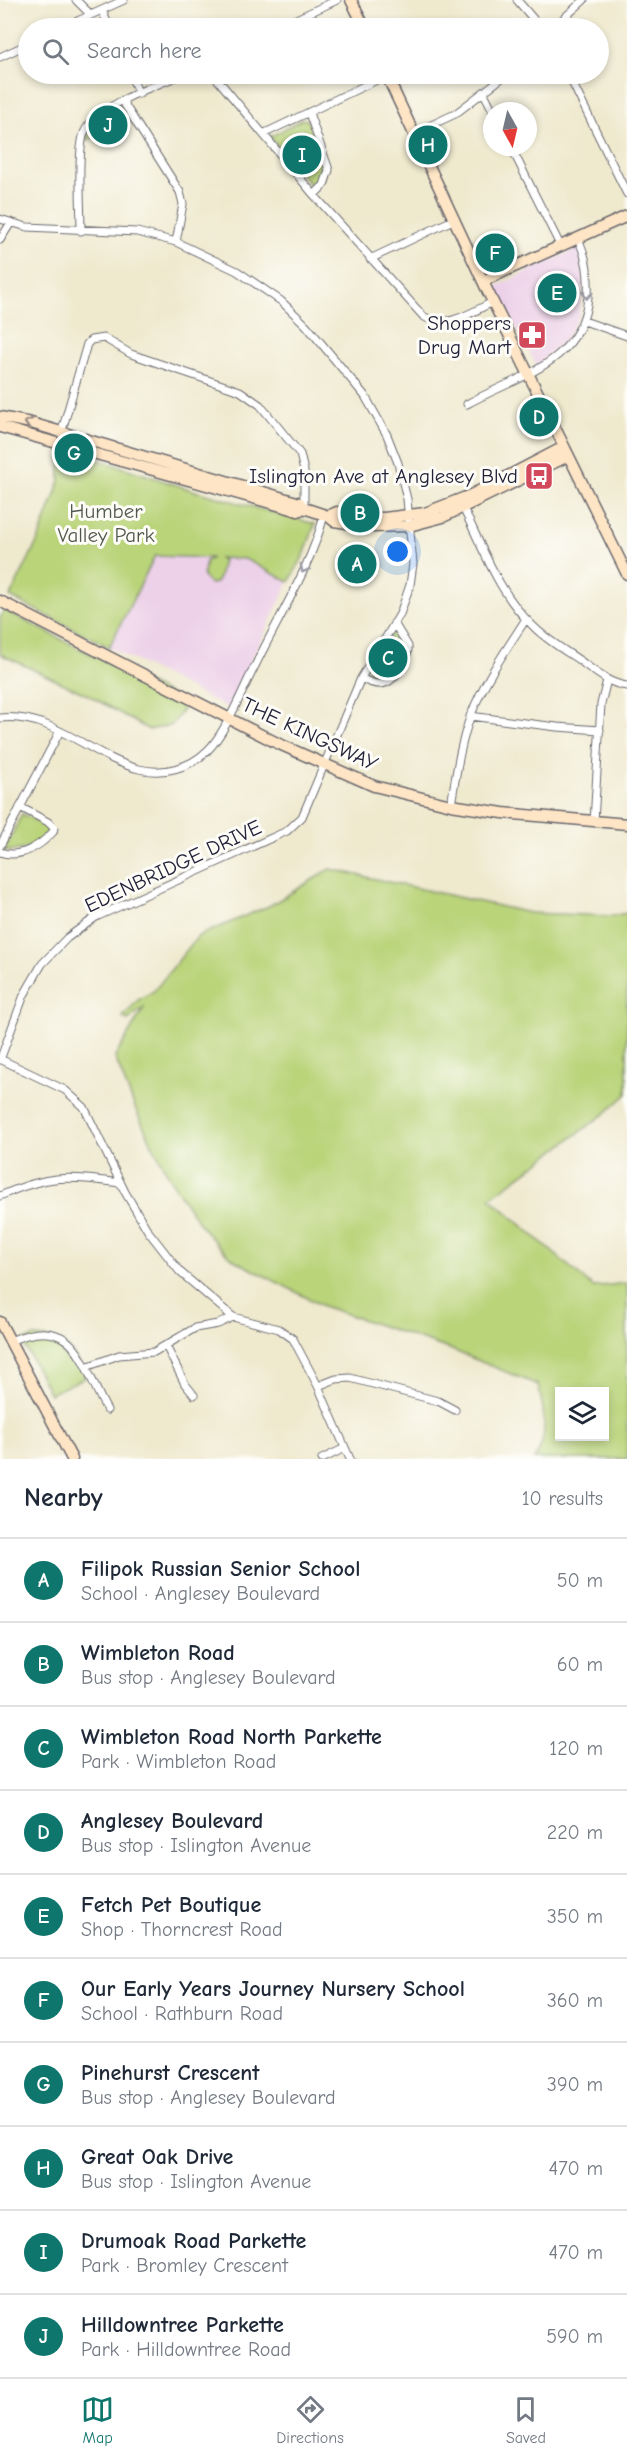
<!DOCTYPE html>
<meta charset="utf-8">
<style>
:root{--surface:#fff;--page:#f6f6f7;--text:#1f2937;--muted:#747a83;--line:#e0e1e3;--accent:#0f766e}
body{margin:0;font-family:"Comic Neue",sans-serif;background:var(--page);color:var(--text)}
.controls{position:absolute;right:18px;bottom:18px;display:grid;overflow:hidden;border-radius:0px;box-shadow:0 3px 9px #0003}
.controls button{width:54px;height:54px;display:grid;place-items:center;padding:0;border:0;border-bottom:2px solid var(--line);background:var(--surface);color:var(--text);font:30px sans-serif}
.compass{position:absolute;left:483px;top:102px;width:54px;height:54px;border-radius:50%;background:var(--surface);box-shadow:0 3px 9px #0003;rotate:172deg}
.you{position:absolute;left:398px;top:552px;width:21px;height:21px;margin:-15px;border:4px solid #fff;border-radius:50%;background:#1a73e8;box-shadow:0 0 0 9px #1a73e833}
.badge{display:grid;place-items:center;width:39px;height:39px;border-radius:50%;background:var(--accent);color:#fff;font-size:20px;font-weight:700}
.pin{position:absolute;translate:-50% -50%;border:3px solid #fff;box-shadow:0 2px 6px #0006}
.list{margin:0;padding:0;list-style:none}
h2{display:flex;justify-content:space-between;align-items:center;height:78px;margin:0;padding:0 24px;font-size:26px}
h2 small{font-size:20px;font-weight:400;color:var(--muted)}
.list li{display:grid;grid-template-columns:39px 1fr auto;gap:18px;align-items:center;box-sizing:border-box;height:84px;padding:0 24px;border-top:2px solid var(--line)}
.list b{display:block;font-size:22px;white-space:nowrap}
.list p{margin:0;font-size:20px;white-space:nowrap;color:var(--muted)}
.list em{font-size:20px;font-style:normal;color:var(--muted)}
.icon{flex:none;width:33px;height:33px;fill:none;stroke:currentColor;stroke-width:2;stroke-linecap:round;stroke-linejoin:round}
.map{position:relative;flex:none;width:627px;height:1459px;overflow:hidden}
.search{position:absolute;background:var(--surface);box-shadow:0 3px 9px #0003;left:18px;right:18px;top:18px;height:66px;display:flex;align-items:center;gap:15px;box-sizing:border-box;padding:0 21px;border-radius:33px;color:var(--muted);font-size:22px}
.sheet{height:918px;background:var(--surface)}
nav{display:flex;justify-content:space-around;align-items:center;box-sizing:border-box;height:84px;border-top:2px solid var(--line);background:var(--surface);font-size:16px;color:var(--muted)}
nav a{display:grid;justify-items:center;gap:3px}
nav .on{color:var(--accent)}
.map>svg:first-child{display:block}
</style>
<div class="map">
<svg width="627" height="1459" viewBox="0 0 627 1459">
<rect width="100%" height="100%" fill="#fdfcf7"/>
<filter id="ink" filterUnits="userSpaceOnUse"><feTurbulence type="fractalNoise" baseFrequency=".0167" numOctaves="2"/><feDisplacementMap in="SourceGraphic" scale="12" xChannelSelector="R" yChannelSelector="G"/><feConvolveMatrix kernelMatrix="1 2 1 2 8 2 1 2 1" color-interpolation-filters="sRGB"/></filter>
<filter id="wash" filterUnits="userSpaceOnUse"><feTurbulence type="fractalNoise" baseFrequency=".008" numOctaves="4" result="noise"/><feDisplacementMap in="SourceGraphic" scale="24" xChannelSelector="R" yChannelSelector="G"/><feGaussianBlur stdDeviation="1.35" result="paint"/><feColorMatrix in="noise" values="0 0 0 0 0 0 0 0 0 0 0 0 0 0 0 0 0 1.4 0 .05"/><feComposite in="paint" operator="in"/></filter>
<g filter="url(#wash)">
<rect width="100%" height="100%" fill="#efe9ce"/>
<path fill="#edd1e9" d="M578,248l5,15v24l-4,29 -13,23 -30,26 -41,-78z
M155,555l90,4 44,23 -61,126 -119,-61z"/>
<path fill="#bad47a" stroke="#6e7b5a" stroke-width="1.5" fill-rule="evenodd" d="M117,108h5l6,6v9l-24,8 -17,10 -2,-2 10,-16z
M302,119l6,1 17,47 -2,11 -9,11 -44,-52z
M60,447l135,44 120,33 -11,31 -15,27 -44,-23 -27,-1 5,2 -4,18 -3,5 -5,1 -8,-7 3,-16 6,-3 -57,-2 -46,91 -99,-50 29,-59 21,-57z
M4,610l183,93 -15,22 -23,5 -59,-34 -90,-42v-37z
M394,629c4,6 9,11 9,18 2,16 -23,45 -38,29z
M22,814l25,12 1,6c-10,14 -28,20 -44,19z
M330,869l200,44 82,3 15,-3v181l-24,21 -113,83 103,89 34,-4v176h-93c16,-21 10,-50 4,-74l-86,-35 -129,-44 -87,-45c-52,-38 -99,-143 -121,-204l30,-51 -17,14 -5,-3 15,-17 16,-9 44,-55 73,-31zM560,1392h44v44h-44z
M35,1337c31,0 39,14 51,40l-36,17 -28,-53z"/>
</g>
<g filter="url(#ink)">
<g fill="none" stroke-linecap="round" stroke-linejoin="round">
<g stroke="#6a686e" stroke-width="9">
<path id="street" d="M76,0l15,15
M517,0l24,28
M102,11l8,17
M62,28l62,-28
M277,28l60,-28
M553,28l31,-28
M0,57l28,-13
M130,74l9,20
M213,74l101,121 109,121c23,15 48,-4 70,-14
M568,74l59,120
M484,93l9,18
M123,102l57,90 3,12 -7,38
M309,113l20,57 -5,15 -10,10
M263,134l124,-59
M412,134l43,-20 52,-40
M511,147l50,100
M0,219l27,8 110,5 39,10 61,29 44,30 25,24 59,71 22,39 11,28 9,36 6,65 -3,21 -10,29 -39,64 -59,139 -15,14 -191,86 -29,21 -25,26 -18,31 -24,65
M81,231c0,-23 -4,-79 3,-98 11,-27 73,-48 99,-59
M0,240l10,-16
M370,259l85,-40
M584,321l43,15
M467,404c50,-28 115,-40 121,-107 1,-22 -1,-39 -10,-59
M61,434l26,-90 4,-4 13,-2 27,16 109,37 20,14 40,49 4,17v37
M461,504c22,43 37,90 73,123 13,13 30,23 45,33 15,11 30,24 48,26
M361,678c7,4 16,8 24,5 12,-4 24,-26 23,-37l-14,-23
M470,716l87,11 43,3
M0,718c52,-6 92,39 139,51 24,6 51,-1 68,-18 19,-18 36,-63 49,-87 23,-47 56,-100 68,-149
M451,805c5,-30 9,-61 20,-90 13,-34 35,-65 55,-96
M594,822l7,-118 6,-24
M0,846l60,-115
M0,852c20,7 40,-6 53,-20l1,-4 -6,-6 -28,-15
M0,1059l65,31 19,17 41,85 23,39 32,41 53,45 46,12 14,10 25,47 32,73
M0,1196c49,-22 68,-20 120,-13
M10,1341c67,-30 72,26 97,69
M166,1346l19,38 9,11
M86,1367l33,-12 35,-3 41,-24 23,-4 15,-7
M318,1386l18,-7 14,-1 88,23 17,9
M322,1459l23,-11"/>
</g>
<g stroke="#6a686e" stroke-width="13">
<path id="secondary" d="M351,0l14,28
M386,74l101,216 140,284
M483,281l144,-65
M0,417l31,6 269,80 4,5 24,8 6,5 38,6 37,-1 34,-9 125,-61
M0,427l292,82 6,2 6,-3
M328,516l9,-4 23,5 24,1 41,-5 46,-18 93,-48
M0,601l277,142 97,43 77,19 52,8 124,11
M0,1322l72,137"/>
</g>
<use href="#street" stroke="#fff" stroke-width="7"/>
<use href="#secondary" stroke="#fee5c5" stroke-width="10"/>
</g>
<defs><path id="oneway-chevron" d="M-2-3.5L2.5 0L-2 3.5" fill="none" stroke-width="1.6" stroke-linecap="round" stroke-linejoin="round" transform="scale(1.5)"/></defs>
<g stroke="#9c9ca7">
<use href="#oneway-chevron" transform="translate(587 295) rotate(94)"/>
<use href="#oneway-chevron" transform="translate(304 569) rotate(118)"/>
</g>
<use stroke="#9b8d87" href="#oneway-chevron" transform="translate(28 423) rotate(-164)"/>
</g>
<defs>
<g id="pharmacy-square" transform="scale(1.5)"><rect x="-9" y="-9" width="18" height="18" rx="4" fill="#d1495b" stroke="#fdfcf7"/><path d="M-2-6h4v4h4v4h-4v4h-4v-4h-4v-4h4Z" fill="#fff"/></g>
<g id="bus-square" transform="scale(1.5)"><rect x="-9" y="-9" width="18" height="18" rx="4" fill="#d1495b" stroke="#fdfcf7"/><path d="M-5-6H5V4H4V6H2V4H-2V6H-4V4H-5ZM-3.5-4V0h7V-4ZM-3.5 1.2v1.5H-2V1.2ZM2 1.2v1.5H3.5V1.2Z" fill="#fff"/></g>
</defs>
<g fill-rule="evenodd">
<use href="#pharmacy-square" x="532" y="335"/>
<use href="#bus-square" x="539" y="476"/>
</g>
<g text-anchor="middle" stroke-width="6" stroke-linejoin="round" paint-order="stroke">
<g font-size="21" fill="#22223b" stroke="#fdfcf7" text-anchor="end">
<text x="511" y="330">Shoppers<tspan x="511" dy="24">Drug Mart</tspan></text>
<text x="518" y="483">Islington Ave at Anglesey Blvd</text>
</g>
<g font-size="21" fill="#50574e" stroke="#fdfcf7">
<text x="106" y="518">Humber<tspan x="106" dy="24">Valley Park</tspan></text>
</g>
<g font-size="21" fill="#22223b" stroke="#fdfcf7">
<text transform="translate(310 734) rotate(25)" y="7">THE KINGSWAY</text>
<text transform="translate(173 866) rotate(-25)" y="7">EDENBRIDGE DRIVE</text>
</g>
</g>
</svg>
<div class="controls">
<button><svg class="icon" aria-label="layers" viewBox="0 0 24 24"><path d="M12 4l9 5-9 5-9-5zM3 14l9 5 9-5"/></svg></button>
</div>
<svg class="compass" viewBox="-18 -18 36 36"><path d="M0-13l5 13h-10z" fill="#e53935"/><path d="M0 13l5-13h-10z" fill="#747a83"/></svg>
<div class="you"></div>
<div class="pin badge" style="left:357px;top:564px">A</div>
<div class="pin badge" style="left:360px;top:513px">B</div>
<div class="pin badge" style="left:388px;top:658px">C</div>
<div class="pin badge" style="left:539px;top:417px">D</div>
<div class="pin badge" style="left:557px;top:293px">E</div>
<div class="pin badge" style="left:495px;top:253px">F</div>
<div class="pin badge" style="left:74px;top:453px">G</div>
<div class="pin badge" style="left:428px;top:145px">H</div>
<div class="pin badge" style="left:302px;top:155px">I</div>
<div class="pin badge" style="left:108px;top:125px">J</div>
<div class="search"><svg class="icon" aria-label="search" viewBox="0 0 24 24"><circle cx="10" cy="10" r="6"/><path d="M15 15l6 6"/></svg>Search here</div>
</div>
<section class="sheet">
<h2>Nearby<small>10 results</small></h2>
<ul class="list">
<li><span class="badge">A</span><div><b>Filipok Russian Senior School</b><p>School · Anglesey Boulevard</p></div><em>50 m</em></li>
<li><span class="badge">B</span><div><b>Wimbleton Road</b><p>Bus stop · Anglesey Boulevard</p></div><em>60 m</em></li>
<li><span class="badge">C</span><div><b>Wimbleton Road North Parkette</b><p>Park · Wimbleton Road</p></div><em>120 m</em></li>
<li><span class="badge">D</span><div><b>Anglesey Boulevard</b><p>Bus stop · Islington Avenue</p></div><em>220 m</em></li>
<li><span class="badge">E</span><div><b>Fetch Pet Boutique</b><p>Shop · Thorncrest Road</p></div><em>350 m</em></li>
<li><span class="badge">F</span><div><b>Our Early Years Journey Nursery School</b><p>School · Rathburn Road</p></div><em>360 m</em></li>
<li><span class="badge">G</span><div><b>Pinehurst Crescent</b><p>Bus stop · Anglesey Boulevard</p></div><em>390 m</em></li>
<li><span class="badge">H</span><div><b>Great Oak Drive</b><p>Bus stop · Islington Avenue</p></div><em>470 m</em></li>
<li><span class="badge">I</span><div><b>Drumoak Road Parkette</b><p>Park · Bromley Crescent</p></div><em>470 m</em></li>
<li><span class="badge">J</span><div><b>Hilldowntree Parkette</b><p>Park · Hilldowntree Road</p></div><em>590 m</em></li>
</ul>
</section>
<nav>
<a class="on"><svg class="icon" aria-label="map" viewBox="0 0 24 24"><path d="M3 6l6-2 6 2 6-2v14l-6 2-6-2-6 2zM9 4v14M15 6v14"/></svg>Map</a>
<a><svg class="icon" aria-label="directions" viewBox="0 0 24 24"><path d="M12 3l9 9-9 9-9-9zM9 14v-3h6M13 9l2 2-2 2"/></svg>Directions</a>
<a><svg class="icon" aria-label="saved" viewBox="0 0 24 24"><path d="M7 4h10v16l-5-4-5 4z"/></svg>Saved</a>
</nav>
